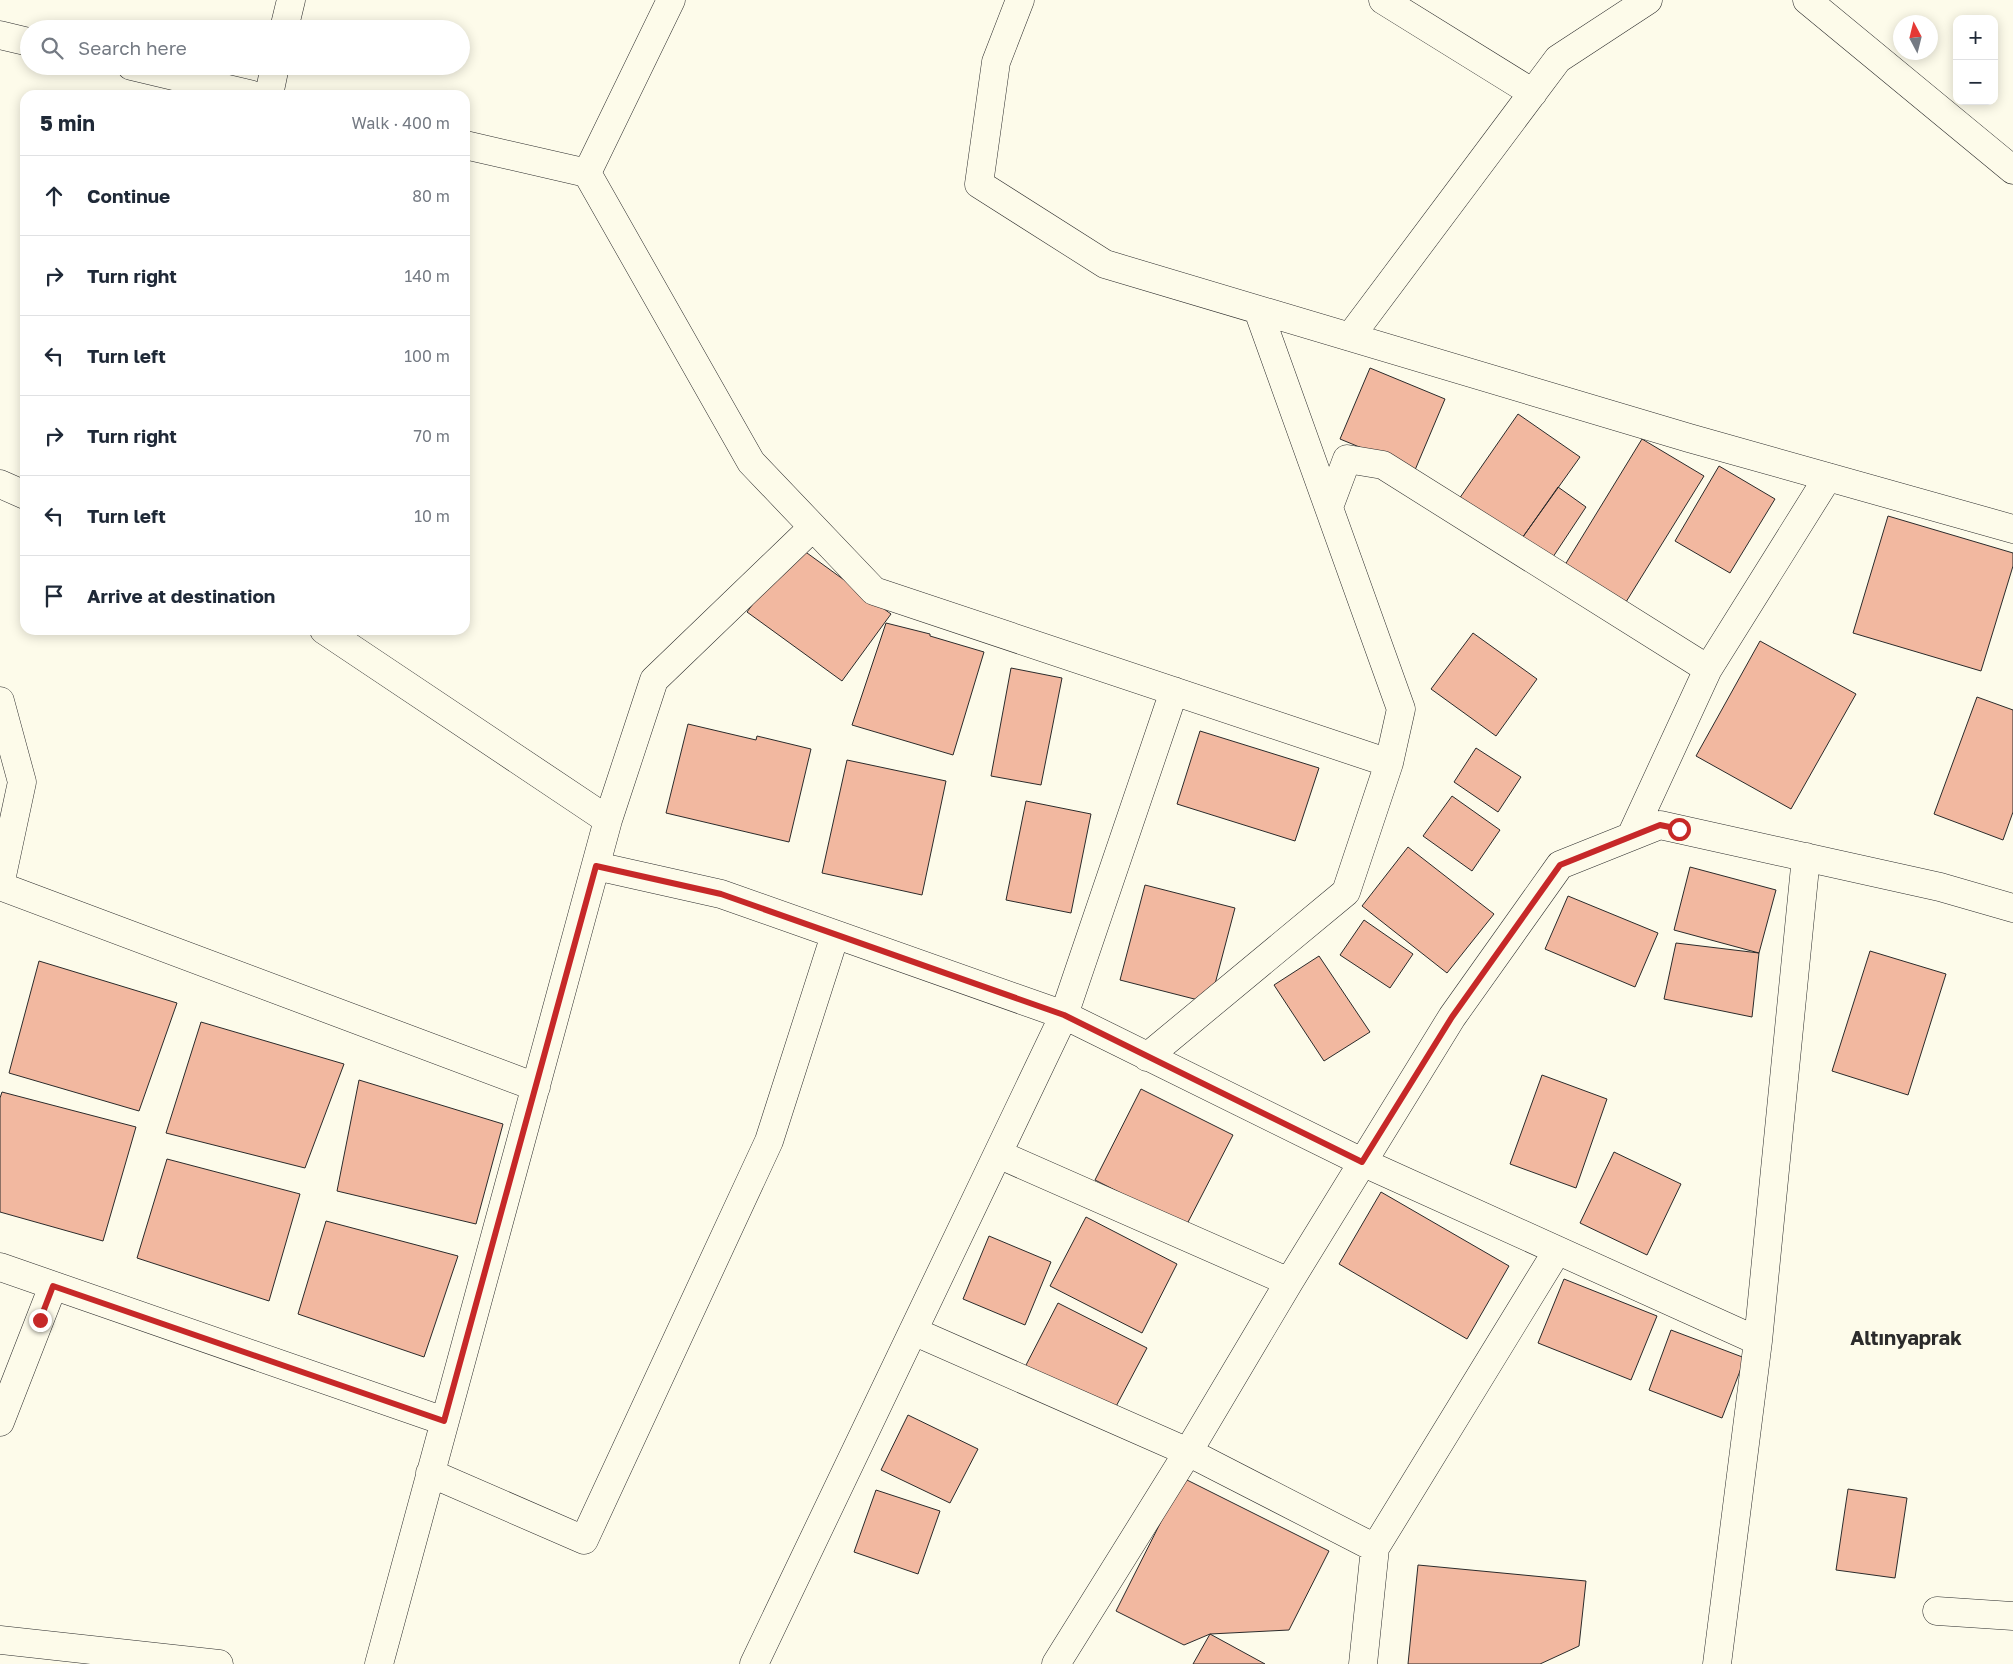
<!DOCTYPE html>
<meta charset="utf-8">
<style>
:root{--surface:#fff;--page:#f2f2f3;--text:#1f2937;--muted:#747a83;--line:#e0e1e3}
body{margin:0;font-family:"Golos Text",sans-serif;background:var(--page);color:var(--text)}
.controls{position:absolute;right:15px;top:15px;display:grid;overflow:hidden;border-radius:10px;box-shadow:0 2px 12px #0003}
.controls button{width:45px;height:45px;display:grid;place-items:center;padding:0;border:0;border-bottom:1px solid var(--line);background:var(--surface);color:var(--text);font:25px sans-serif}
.compass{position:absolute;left:1893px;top:15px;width:45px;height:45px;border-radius:50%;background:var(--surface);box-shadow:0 2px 12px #0003;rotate:353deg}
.stop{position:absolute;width:15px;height:15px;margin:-11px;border:4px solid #c62828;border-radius:50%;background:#fff}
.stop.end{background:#c62828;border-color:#fff;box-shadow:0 1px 5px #0008}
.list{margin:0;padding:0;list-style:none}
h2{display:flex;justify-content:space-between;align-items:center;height:65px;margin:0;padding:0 20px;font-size:21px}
h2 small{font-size:16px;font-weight:400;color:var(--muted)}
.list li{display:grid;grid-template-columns:32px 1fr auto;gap:15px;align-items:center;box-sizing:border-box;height:80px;padding:0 20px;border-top:1px solid var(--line)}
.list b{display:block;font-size:19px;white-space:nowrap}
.list em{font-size:16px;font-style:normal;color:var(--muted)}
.icon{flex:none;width:28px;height:28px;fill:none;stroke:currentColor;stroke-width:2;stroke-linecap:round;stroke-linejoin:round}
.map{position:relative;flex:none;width:2013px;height:1664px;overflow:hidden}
.search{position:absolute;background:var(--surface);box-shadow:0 2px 12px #0003;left:20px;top:20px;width:450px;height:55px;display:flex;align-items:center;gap:12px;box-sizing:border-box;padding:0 18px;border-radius:28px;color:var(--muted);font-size:19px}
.panel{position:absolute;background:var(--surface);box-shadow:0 2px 12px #0003;left:20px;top:90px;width:450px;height:545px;border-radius:15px}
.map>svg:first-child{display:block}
</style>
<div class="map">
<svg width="2013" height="1664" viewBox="0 0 2013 1664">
<rect width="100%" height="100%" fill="#fdfbea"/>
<path fill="#f2b8a0" stroke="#2b2b2b" d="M1370,368l75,31 -30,71 -75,-31z
M1518,414l62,43 -60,84 -61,-42z
M1642,439l62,37 -83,134 -61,-37z
M1719,466l56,33 -45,74 -55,-32z
M1558,487l28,20 -39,59 -27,-25z
M1888,516l125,37v13l-32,105 -128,-38z
M796,545l95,69 -49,67 -95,-69z
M886,623l44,11v2l54,16 -31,103 -101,-30z
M1473,633l64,46 -41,57 -65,-47z
M1760,641l96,53 -65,115 -95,-53z
M1011,668l51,10 -21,107 -50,-9z
M1977,697l36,13v102l-10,28 -69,-26z
M688,724l68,16 1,-4 54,13 -22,93 -123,-29z
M1200,731l119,37 -24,73 -118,-37z
M1476,748l45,29 -23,35 -44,-30z
M847,760l99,21 -24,114 -100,-22z
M1452,796l48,34 -28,41 -49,-35z
M1026,801l65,13 -20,99 -65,-13z
M1408,847l86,67 -47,59 -85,-67z
M1690,867l86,23 -17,63 -85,-23z
M1145,885l90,23 -25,95 -90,-23z
M1568,896l90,37 -23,54 -90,-38z
M1364,920l49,34 -23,34 -50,-33z
M1676,943l83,10 -7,64 -88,-18z
M1870,951l76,23 -38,121 -76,-24z
M1319,956l51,76 -46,29 -50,-76z
M39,961l138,42 -38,108 -130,-38z
M201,1022l143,42 -39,104 -139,-35z
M1542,1075l65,24 -31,89 -66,-24z
M359,1080l144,44 -27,100 -139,-33z
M1141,1089l92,46 -47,91 -91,-46z
M2,1092l134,35 -33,114 -103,-29v-114z
M1614,1152l67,32 -34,71 -67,-32z
M167,1159l133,35 -31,107 -132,-43z
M1381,1192l128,74 -42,73 -128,-75z
M1086,1217l91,47 -35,69 -92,-47z
M326,1221l132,35 -34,101 -126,-43z
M989,1236l62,26 -26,63 -62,-26z
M1564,1279l93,37 -26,64 -93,-37z
M1058,1303l89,45 -35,66 -88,-45z
M1671,1330l74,28 -23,60 -73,-28z
M908,1415l70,34 -28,54 -69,-33z
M1183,1478l146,73 -40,79 -79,4 -26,11 -68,-34z
M1848,1489l59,9 -12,80 -59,-8z
M876,1490l64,21 -22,63 -64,-22z
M1418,1565l168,16 -7,65 -39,18h-132z
M1210,1634l55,30h-72z"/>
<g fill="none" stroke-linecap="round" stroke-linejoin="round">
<g stroke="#2b2b2b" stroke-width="29">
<path id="minor" d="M671,0l-84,173 164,289 123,129 515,172
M1020,0l-24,62 -17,122 126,80 584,174 324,91
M1383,0l150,93
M1807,0l206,170
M284,29l7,-29
M0,35l29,7
M131,66l122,29
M269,95l6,-29
M465,145l122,28
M1350,337l208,-278 90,-59
M0,484l25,11
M1329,507l18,-48 36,6 325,204
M324,630l284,190
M0,701l22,81 -22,103
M1631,836l77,-167 120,-192
M596,866l125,28 343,121 298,147 396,179
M0,886l536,201
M1147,1057l199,-165 43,-129 12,-54 -143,-399
M998,1154l291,128
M0,1267l444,154
M913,1331l275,121 187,96
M0,1422l53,-136
M430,1473l154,67 185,-399 66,-206
M1937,1611l76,5
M0,1640l219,24
M379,1664l229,-844 46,-140 159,-153
M754,1664l310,-649 110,-324
M1056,1664l132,-212 101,-170 163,-265 108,-152 100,-40 280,62 73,21
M1363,1664l12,-116 182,-297
M1717,1664l41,-323 48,-484"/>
</g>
<use href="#minor" stroke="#fdfbea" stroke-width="28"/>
</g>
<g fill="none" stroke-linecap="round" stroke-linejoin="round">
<path stroke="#c62828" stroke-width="6" d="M40,1320l13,-34 391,135 152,-555 125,28 343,121 298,147 90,-145 108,-152 100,-40 19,4"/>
</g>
<g text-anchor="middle" stroke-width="4" stroke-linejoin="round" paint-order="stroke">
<g font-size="20" font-weight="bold" fill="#2b2b2b" stroke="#fdfbea">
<text x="1906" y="1345">Altınyaprak</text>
</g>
</g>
</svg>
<div class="controls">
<button>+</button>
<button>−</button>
</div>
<svg class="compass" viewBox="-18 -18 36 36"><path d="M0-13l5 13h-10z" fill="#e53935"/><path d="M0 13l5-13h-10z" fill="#747a83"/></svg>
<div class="stop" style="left:1679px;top:829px"></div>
<div class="stop end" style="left:40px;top:1320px"></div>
<div class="search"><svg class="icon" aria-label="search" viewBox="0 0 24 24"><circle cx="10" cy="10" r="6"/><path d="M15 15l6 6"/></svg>Search here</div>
<section class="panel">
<h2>5 min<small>Walk · 400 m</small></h2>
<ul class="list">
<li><svg class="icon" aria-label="ahead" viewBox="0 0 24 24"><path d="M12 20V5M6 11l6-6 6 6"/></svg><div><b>Continue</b></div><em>80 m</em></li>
<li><svg class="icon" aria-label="right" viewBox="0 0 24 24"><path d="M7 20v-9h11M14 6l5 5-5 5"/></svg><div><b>Turn right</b></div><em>140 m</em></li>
<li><svg class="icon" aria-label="left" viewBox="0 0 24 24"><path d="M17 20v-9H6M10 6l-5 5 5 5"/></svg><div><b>Turn left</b></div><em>100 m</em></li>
<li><svg class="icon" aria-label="right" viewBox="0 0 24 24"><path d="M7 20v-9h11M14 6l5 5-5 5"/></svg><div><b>Turn right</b></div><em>70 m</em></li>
<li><svg class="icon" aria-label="left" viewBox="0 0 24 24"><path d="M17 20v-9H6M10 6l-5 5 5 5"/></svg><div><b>Turn left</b></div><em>10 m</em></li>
<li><svg class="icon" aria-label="arrive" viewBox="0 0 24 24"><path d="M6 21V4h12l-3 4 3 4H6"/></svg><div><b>Arrive at destination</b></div></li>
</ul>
</section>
</div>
